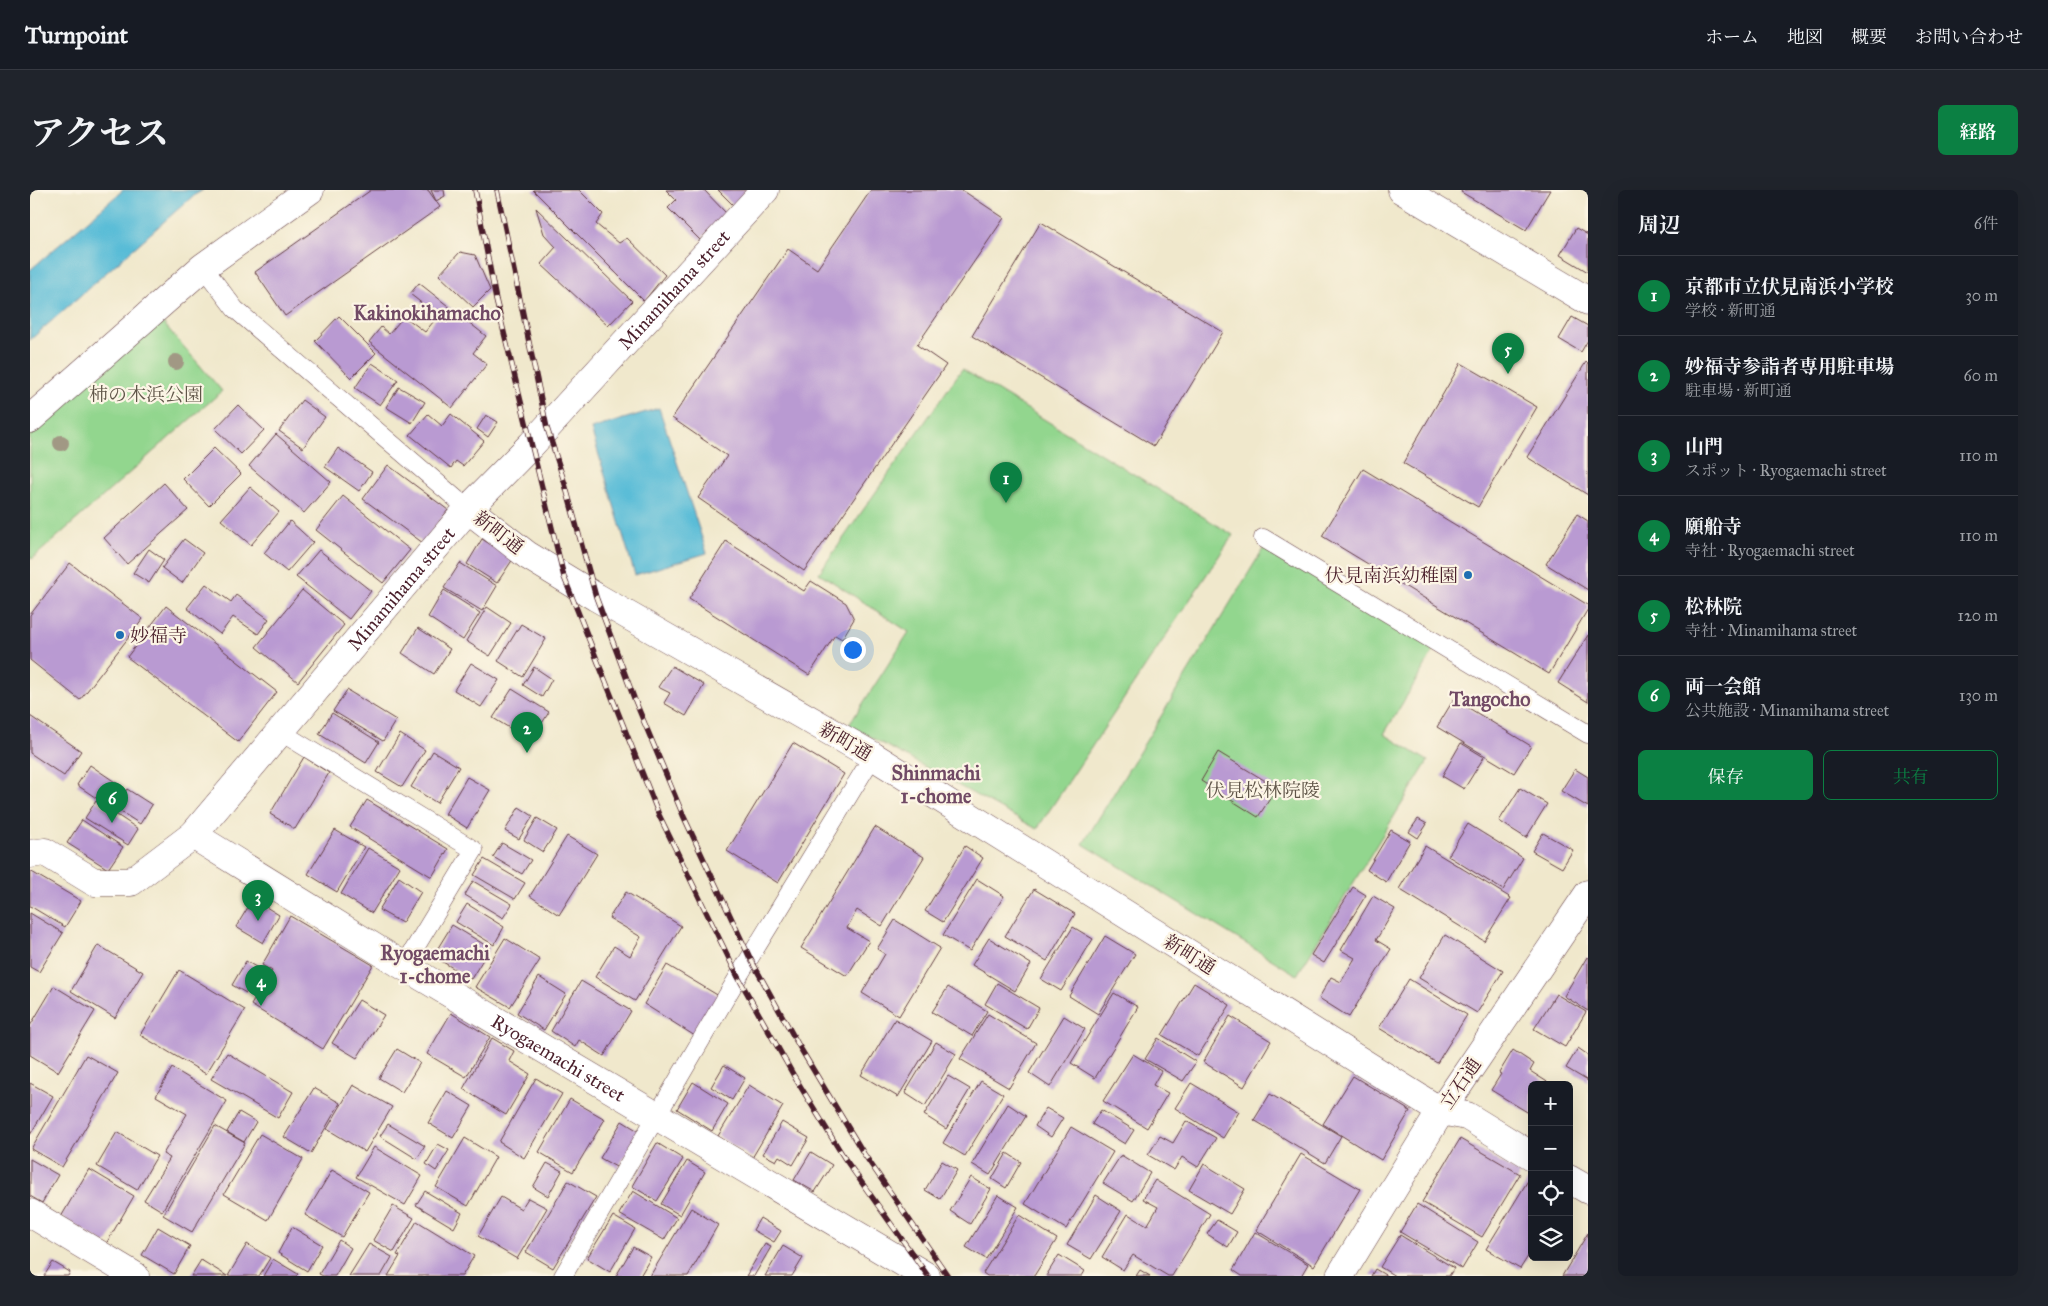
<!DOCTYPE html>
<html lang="ja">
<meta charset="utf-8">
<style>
:root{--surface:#171b24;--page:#20242c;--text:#f1f3f6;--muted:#9ea1a6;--line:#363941;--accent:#0b8043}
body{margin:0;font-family:"IM FELL Great Primer","Noto Serif JP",serif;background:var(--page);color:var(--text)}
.controls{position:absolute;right:15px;bottom:15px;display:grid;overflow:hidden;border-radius:8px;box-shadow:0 5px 20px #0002}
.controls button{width:45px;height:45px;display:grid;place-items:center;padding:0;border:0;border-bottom:1px solid var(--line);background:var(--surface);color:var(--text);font:25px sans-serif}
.you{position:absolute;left:822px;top:459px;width:18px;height:18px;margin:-12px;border:4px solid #fff;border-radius:50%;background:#1a73e8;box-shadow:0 0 0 8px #1a73e833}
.badge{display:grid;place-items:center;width:32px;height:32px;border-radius:50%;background:var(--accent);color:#fff;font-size:16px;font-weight:700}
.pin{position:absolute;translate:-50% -41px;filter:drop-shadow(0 1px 2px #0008)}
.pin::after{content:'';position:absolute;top:26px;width:18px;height:15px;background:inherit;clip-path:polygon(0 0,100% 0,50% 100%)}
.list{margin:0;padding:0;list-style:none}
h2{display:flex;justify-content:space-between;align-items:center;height:65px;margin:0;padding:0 20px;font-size:21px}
h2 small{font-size:16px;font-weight:400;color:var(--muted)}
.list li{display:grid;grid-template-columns:32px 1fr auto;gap:15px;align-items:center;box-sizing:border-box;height:80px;padding:0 20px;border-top:1px solid var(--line)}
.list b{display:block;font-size:19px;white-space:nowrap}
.list p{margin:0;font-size:16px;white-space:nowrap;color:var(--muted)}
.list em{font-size:16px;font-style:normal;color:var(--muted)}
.actions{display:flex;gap:10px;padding:15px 20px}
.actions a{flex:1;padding:11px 0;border:1px solid var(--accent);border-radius:8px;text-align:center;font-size:18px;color:var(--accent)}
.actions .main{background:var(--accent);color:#fff}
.icon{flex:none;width:28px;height:28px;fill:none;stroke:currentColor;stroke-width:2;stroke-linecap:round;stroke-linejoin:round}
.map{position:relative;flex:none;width:1558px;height:1086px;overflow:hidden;border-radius:8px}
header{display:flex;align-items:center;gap:30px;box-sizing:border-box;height:70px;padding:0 25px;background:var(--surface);border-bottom:1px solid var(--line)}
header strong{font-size:24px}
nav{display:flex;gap:28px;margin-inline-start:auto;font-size:18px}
.intro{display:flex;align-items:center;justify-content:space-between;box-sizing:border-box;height:120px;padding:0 30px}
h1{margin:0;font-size:35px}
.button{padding:12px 22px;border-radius:8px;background:var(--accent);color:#fff;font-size:18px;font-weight:700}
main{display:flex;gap:30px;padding:0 30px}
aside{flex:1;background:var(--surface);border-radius:8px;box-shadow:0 5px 20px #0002}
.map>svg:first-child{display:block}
</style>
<header>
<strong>Turnpoint</strong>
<nav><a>ホーム</a><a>地図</a><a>概要</a><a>お問い合わせ</a></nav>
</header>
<div class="intro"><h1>アクセス</h1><a class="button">経路</a></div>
<main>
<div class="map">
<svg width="1558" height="1086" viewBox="0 0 1558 1086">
<rect width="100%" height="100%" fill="#fcf5e5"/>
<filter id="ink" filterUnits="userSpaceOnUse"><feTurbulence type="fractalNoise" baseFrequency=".02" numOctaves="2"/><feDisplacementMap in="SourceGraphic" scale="10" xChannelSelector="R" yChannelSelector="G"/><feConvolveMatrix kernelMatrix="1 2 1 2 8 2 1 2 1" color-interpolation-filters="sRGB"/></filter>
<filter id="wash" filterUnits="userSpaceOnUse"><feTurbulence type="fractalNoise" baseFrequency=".0096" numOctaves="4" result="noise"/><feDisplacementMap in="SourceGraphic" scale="20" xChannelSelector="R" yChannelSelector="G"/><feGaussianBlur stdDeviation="1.12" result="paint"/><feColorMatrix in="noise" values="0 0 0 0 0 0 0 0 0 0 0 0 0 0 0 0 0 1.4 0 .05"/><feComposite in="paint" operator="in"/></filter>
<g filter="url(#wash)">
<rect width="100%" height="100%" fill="#f0e8cc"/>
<path fill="#92d68e" stroke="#6e7a5c" d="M129,128l63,73 -190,168 -2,-2v-124z
M932,179l271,166 -196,294 -188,-104 60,-93 -90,-59z
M1235,356l170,103 -51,85 44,27 -131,214 -214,-131z"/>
<path fill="#59bcd7" stroke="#526e81" d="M93,0h80l-10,6 -163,144v-70z
M629,218l48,145 -72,22 -44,-146z"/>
<g id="blocks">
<path fill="#b99ad2" d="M341,0h57l12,17 -155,109 -30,-44z
M401,0h13l1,6 -9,5z
M503,0h46l24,24 -7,10 23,19 8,-5 38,37 -21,26z
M636,0h38l22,23 -26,27 -32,-32 8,-8z
M688,0h29l-14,15z
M841,0h91l42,28 -87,127 29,20 -142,206 -106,-73 29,-42 -55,-38 116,-169 29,20z
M1432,0h88l-24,40 -65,-38z
M506,18l96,93 -24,25 -67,-62 15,-17 -12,-13z
M1011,32l182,110 -69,114 -182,-110z
M1546,38l12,7v37l-28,-17z
M430,62l15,3 15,35 -17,17 -34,-32z
M389,93l67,53 -13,17 14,11 -35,44 -83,-66 12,-15 8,7 15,-18 21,16 13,-16 -28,-22z
M309,126l37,37 -25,25 -36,-37z
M1542,127l16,9v14l-7,12 -22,-13z
M1556,172l2,2v131l-61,-38z
M342,173l26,17 -18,25 -25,-17z
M1431,173l76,44 -59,100 -75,-44z
M369,197l26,15 -13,21 -26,-16z
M272,210l23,17 -22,31 -24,-17z
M208,215l26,25 -23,24 -26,-25z
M398,224l14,12 9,-12 33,27 -21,25 -7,-5 -5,7 -41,-33z
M456,225l12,7 -10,15 -11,-8z
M246,244l55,48 -27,31 -55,-47z
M184,258l27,26 -32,32 -26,-27z
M308,258l34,24 -13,19 -34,-24z
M358,275l60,45 -25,33 -60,-44z
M1333,279l225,136v4l-39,65 -227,-138z
M134,293l24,27 -61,54 -23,-26z
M220,297l29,25 -28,33 -30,-25z
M313,306l67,54 -27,33 -67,-53z
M1547,324l11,7v69l-42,-26z
M260,331l23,21 -26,30 -23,-19z
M154,349l19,14 -21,30 -20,-15z
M452,349l31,20 -16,24 -30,-19z
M696,351l78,50 7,-10 35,22 8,16 -12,20 -7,-4 -26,40 -120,-76z
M119,359l15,11 -15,23 -16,-10z
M289,360l52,41 -22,28 -53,-42z
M40,373l73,56 -63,81 -50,-40v-45z
M430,373l37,23 -15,25 -38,-23z
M176,394l25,18 5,-7 33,24 -11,15 -25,-17 -13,17 -33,-26z
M272,400l42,35 -46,57 -42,-35z
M414,400l36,23 -17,27 -35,-23z
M136,416l111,86 -39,50 -111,-85z
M457,417l24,16 -21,33 -24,-15z
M491,434l25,15 -23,38 -25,-16z
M388,438l32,21 -16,25 -32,-21z
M1558,445v67l-30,-19z
M441,473l28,17 -18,27 -27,-17z
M642,476l32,19 -18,31 -22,-13 6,-10 -12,-6z
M504,477l18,12 -10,18 -19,-12z
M482,499l37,23 -18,29 -38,-23z
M317,500l49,30 -13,21 -50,-30z
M1424,509l77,47 -17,27 -77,-46z
M302,523l47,29 -13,21 -47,-29z
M0,526l51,35 -17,25 -34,-23z
M370,544l25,16 -23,37 -25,-15z
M763,553l51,31 -66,109 -51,-32z
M1431,553l23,14 -20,32 -22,-13z
M403,561l26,16 -22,36 -26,-16z
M1188,562l59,36 -19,29 -57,-36z
M274,567l25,16 -34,56 -25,-15z
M60,575l31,21 -13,20 -31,-21z
M1545,579l13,8v30l-27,-16z
M437,587l23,13 -23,38 -22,-14z
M1490,598l27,16 -21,34 -27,-17z
M97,599l25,16 -12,19 -25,-16z
M337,610l81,49 -16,28 -82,-50z
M66,611l42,28 -10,16 -43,-27z
M489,617l14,9 -14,23 -14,-8z
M507,628l20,12 -14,22 -19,-12z
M1388,629l9,5 -9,14 -9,-6z
M52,630l41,27 -15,22 -41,-26z
M1438,634l55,34 -20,32 -55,-34z
M845,637l49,30 -42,69 -25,-16 -10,18 22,13 -22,35 -46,-28z
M305,640l29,17 -27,45 -29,-18z
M1361,640l19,11 -24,41 -19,-12z
M1513,643l30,17 -11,18 -30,-17z
M537,646l30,18 -38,61 -29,-19z
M472,653l29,17 -9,14 -29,-17z
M935,656l18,12 -40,64 -18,-11z
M1395,656l86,52 -27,43 -85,-52z
M338,658l32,19 -28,46 -31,-19z
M454,669l41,24 -10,16 -41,-24z
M0,681l51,30 -16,26 -35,-21z
M369,687l22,15 -19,31 -23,-13z
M947,689l27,17 -34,55 -27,-16z
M443,691l39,23 -9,14 -38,-23z
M1323,697l13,8 -42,68 -13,-8z
M1004,699l41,25 -28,47 -42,-25z
M596,702l55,34 -46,75 -40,-24 19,-31 16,10 11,-19 -32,-19z
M1343,706l22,13 -19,31 15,9 -42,68 -30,-19 12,-21 10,5 14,-24 -14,-8z
M223,709l26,16 -16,28 -27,-16z
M437,714l37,23 -10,18 -38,-23z
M0,723l33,20 -24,39 -9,-5z
M260,726l83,49 -50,84 -72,-44 21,-34 -10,-6z
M865,730l45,28 -41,68 -37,-23 23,-39 -8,-5z
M422,735l38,23 -19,31 -38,-23z
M1043,737l20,12 -32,52 -20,-12z
M1415,745l58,36 -26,42 -58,-35z
M1075,746l30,18 -37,60 -29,-18z
M475,748l35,22 -30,47 -35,-20z
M959,748l42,26 -16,27 -43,-26z
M68,755l45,27 -28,46 -44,-27z
M1557,767l1,1v53l-24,-15z
M216,771l13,8 -13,24 -14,-8z
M637,775l52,31 -24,40 -51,-32z
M149,780l66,40 -39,64 -66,-39z
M509,787l27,17 -22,36 -27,-17z
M1379,789l58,36 -30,48 -58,-35z
M551,791l50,30 -27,45 -25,-16 -4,7 -24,-16z
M967,793l42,25 -12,21 -42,-25z
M1164,793l36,22 -32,51 -36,-21z
M24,796l41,25 -37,61 -28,-17v-29z
M918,797l39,24 -15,25 -40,-24z
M1084,803l24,14 -43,71 -24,-15z
M1526,804l30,18 -21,35 -31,-18z
M329,810l25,15 -27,43 -25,-15z
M421,823l39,24 -24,40 -39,-23z
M958,824l48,29 -27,45 -49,-29z
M1034,826l21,13 -35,58 -21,-14z
M1200,826l41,25 -27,46 -41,-25z
M865,829l37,22 -34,56 -37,-22z
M462,848l22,13 -5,10 21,13 -24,41 -43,-26z
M1128,848l38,24 -13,19 -38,-22z
M906,852l20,12 -31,52 -20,-13z
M1548,858l10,7v26l-22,-13z
M367,859l23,14 -18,29 -23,-14z
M1483,860l21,14 -4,7 22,14h-20v30l-41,-25 10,-16 -2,-1z
M197,863l66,39 -15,26 -67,-39z
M1103,864l28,17 -8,14 15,8 -21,35 -44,-27z
M56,865l32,18 -56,94 -31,-18z
M694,875l21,13 -13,22 -21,-13z
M142,878l55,33 -65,110 -18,-11 26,-42 -7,-4 24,-40 -31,-18z
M918,886l22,13 -24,40 -22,-14z
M1323,886l57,35 -29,49 -58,-36z
M506,888l26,16 -38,64 -25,-16z
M951,891l22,13 -38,62 -22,-13z
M663,892l35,22 -16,27 -35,-22z
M0,893l23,13 -23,39z
M1161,893l48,29 -16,26 -48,-30z
M323,895l39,22 -27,45 -38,-23z
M719,895l34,21 -31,52 -34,-22z
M284,898l26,15 -29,50 -27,-16z
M417,901l25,15 -19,32 -25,-15z
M1240,904l71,42 -16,27 -71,-43z
M540,909l35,20 -32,53 -34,-20z
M978,914l18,12 -36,59 -18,-11z
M1016,918l17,10 -12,19 -16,-11z
M1071,920l33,20 -9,14 -33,-20z
M209,922l17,10 -12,20 -17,-10z
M592,931l18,11 -22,36 -18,-10z
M1156,931l30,17 -18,29 -16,-10 -8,13 -26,-15 12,-19 13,7z
M752,932l27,16 -16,27 -14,-9 -3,5 -13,-7z
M358,934l37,22 -8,13 -37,-23z
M185,936l30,17 -53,89 -29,-17z
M1041,937l42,25 -47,77 -41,-25z
M87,942l40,24 -20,34 -40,-24z
M230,944l43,25 -35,61 -44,-26z
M435,948l31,19 -28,49 -32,-19z
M1430,949l60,35 -38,63 -60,-35z
M627,953l26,16 -26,42 -25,-15z
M408,954l11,6 -13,21 -10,-7z
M344,957l48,29 -17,29 -49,-28z
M781,962l21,13 -17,27 -21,-12z
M977,963l14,9 -15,26 -14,-9z
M1271,964l59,35 -46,77 -58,-36z
M1091,965l29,18 -17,28 -30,-18z
M0,969l28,16 -16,28 -12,-7z
M657,971l18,11 -25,43 -19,-11z
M912,971l15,9 -17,29 -15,-9z
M517,973l15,8 -14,25 -15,-9z
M1174,974l41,25 -15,25 -41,-24z
M59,979l45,27 -28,48 -45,-27z
M302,980l37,22 -27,45 -37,-22z
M1502,984v76l-12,19 -34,-20z
M941,987l20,12 -21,35 -20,-13z
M1125,990l55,34 -38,62h-4l-35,-21 -10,15 -21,-13 26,-43 19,12 11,-19 -15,-8z
M538,991l28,16 -43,71 -27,-16z
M395,1001l37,22 -8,15 -38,-23z
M603,1001l44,27 -13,22 -45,-26z
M968,1005l20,12 -32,52 -20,-12z
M1066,1005l25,16 -30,48 -24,-14z
M471,1007l20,12 7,-11 19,10 -30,51 -39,-23z
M1387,1014l61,38 -16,27 -62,-37z
M363,1016l21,12 -20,34 -21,-12z
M661,1018l27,17 -30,51h-38z
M989,1025l38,24 -23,37h-47l-4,-3z
M583,1026l22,13 -25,43 -23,-14z
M730,1028l21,13 -7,11 -21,-12z
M1187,1030l20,12 -9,15 -21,-13z
M387,1031l57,35 -12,20h-74l12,-20 -3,-1z
M128,1037l32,19 -16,28 -32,-19z
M262,1037l30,18 -15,26 -29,-18z
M1225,1042l53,32 -7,12h-59l-9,-6z
M1558,1043v43h-26z
M1370,1045l54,33 -5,8h-54l-15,-9z
M309,1050l12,8 -16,28h-12l-4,-2z
M217,1054l23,14 -11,18h-31z
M339,1054l23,13 -11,19h-32z
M735,1054l6,3 -17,29h-8z
M753,1056l20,12 -11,18h-27z
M603,1057l18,10 -11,19h-24z
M1029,1065l26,16 -3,5h-36z
M243,1069l25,15 -2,2h-33z
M171,1070l26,16h-36z
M23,1072l17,10 -2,4h-24z
M1345,1079l12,7h-16z
M1110,1080l10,6h-14z"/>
</g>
</g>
<g filter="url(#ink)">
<use href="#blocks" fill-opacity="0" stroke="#633d43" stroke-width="1"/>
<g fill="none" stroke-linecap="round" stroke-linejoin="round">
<g stroke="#633d43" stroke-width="19">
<path id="lane" d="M173,77l32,42 233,200
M1233,348l325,196
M249,541l195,119 -70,116
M533,1086l175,-299 135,-221"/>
</g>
<g stroke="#633d43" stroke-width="29">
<g id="street">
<path d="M1372,0l186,111"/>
<path d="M0,229l173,-152 107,-77"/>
<path d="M438,319l59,46 69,42 277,159 556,348 12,7 26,5 65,40"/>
<path id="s1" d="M163,645l211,131 522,310"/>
<path id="s2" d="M0,664l15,-2 49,30h37l62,-47 275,-326 63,-64 234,-255"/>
<path d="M1539,989l19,11"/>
<path d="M0,1023l105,63"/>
<path d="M1310,1086l101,-165 147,-217"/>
</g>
</g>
<use href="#lane" stroke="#fff" stroke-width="18"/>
<use href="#street" stroke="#fff" stroke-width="28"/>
<g stroke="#4a1f2b" stroke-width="5.5">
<path id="rail" d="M445,0l21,110 68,277 95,238 79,162 56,99 51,83 83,117
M467,0l50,238 18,56 31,113 38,101 49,117 67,143 49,88 65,108 84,122"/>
</g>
<use href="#rail" stroke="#fcf5e5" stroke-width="4" stroke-dasharray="11" stroke-linecap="butt"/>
</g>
<g fill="#a19884">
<circle cx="146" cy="172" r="8"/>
<circle cx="31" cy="253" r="8"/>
</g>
</g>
<g fill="#1f6fb2" stroke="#fcf5e5" stroke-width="2">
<circle cx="1438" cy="385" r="5"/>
<circle cx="90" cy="445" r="5"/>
</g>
<g text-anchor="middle" stroke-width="4.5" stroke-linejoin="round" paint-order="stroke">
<g font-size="19" fill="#4a1f2b" stroke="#fcf5e5">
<text dy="7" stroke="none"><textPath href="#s2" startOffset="915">Minamihama street</textPath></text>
<text transform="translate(469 342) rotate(38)" y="7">新町通</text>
<text dy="7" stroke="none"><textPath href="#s2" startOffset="510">Minamihama street</textPath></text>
<text transform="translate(816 551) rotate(30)" y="7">新町通</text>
<text transform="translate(1160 764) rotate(32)" y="7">新町通</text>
<text dy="7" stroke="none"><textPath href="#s1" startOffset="428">Ryogaemachi street</textPath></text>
<text transform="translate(1430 893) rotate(-56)" y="7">立石通</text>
</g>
<g font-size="19" fill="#605649" stroke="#fcf5e5">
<text x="116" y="211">柿の木浜公園</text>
<text x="1233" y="607">伏見松林院陵</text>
</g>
<g font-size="19" fill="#4a1f2b" stroke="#fcf5e5" text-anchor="end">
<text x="1428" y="392">伏見南浜幼稚園</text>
<text x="100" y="452" text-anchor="start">妙福寺</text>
</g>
<g font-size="20" font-weight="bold" fill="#714a65" stroke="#fcf5e5">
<text x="397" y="130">Kakinokihamacho</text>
<text x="1460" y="516">Tangocho</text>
<text x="906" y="590">Shinmachi<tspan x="906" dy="23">1-chome</tspan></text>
<text x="405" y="770">Ryogaemachi<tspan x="405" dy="23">1-chome</tspan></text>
</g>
</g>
</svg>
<div class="controls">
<button>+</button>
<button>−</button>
<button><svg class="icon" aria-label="locate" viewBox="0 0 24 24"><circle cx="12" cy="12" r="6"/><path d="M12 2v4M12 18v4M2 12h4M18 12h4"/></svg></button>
<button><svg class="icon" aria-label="layers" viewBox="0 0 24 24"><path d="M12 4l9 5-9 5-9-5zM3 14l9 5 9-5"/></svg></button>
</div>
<div class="you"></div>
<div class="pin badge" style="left:976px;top:313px">1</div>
<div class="pin badge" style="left:497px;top:563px">2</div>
<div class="pin badge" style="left:228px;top:731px">3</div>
<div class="pin badge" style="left:231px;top:816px">4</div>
<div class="pin badge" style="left:1478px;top:184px">5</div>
<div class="pin badge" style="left:82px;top:633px">6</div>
</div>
<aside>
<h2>周辺<small>6件</small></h2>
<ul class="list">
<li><span class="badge">1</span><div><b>京都市立伏見南浜小学校</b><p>学校 · 新町通</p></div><em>30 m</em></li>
<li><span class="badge">2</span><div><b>妙福寺参詣者専用駐車場</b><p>駐車場 · 新町通</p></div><em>60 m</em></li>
<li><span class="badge">3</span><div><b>山門</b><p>スポット · Ryogaemachi street</p></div><em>110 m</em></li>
<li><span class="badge">4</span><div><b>願船寺</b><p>寺社 · Ryogaemachi street</p></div><em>110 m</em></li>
<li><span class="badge">5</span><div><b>松林院</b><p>寺社 · Minamihama street</p></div><em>120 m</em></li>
<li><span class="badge">6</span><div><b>両一会館</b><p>公共施設 · Minamihama street</p></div><em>130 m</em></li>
</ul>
<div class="actions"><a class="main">保存</a><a>共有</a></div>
</aside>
</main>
